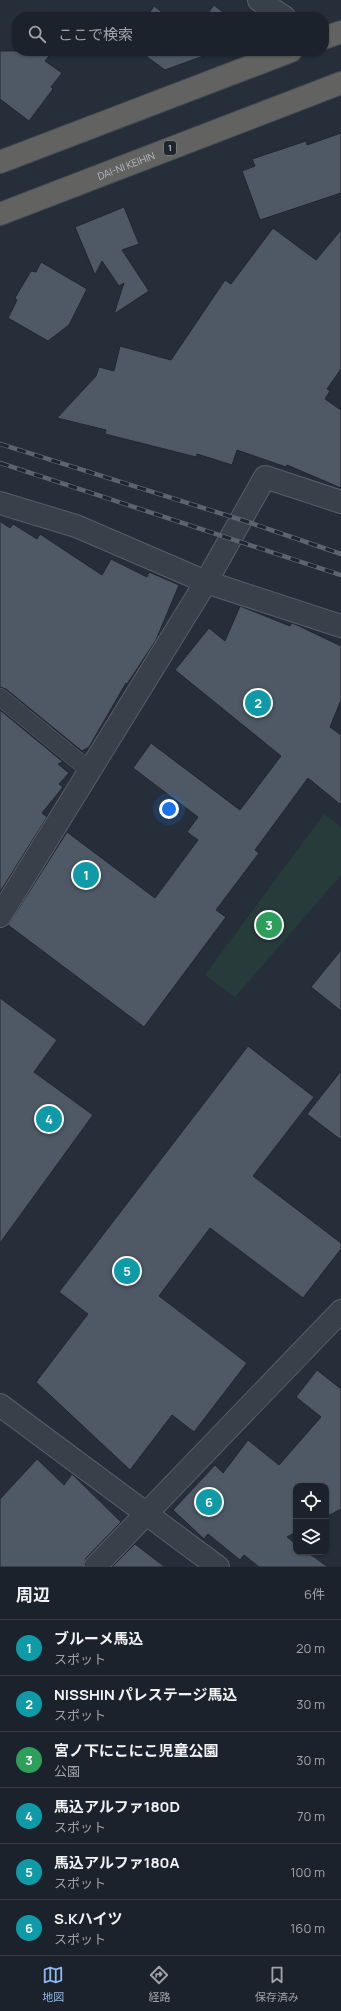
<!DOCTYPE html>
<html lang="ja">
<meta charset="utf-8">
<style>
:root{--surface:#1c222b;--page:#252a33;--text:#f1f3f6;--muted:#a0a4a9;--line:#3a3f47;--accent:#91b8ed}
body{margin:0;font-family:Manrope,"Noto Sans JP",sans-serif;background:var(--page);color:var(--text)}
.controls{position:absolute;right:12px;bottom:12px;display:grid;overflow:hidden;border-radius:8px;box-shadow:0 1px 3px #0004}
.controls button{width:36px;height:36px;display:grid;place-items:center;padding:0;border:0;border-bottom:1px solid var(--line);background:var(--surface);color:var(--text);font:20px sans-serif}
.you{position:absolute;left:169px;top:809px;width:14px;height:14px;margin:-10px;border:3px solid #fff;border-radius:50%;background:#1a73e8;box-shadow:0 0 0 6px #1a73e833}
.badge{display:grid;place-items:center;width:26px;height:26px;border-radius:50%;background:var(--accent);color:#fff;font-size:13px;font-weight:700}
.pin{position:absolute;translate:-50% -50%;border:2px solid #fff;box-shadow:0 1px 4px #0006}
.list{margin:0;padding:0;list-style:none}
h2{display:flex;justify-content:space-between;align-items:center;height:52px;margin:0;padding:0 16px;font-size:17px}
h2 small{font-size:13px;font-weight:400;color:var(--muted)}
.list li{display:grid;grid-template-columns:26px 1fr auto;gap:12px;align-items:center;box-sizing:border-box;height:56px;padding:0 16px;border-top:1px solid var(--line)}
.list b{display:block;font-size:15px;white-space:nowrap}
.list p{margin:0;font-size:13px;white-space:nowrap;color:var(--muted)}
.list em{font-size:13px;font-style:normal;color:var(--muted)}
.icon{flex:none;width:22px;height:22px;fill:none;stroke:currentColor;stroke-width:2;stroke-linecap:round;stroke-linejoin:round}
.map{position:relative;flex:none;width:341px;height:1567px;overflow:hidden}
.search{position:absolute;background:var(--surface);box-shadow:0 1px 3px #0004;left:12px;right:12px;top:12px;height:44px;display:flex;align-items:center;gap:10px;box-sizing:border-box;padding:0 14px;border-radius:16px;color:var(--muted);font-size:15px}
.sheet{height:388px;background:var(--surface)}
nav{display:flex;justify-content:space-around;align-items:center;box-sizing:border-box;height:56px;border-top:1px solid var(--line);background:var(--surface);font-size:11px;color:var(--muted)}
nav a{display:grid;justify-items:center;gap:2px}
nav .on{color:var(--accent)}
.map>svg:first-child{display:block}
</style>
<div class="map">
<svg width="341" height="1567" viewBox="0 0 341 1567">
<rect width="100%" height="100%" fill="#252e39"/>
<path fill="#283b3b" d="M324,814l17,13v48l-106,122 -30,-22z"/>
<path fill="#4e5965" stroke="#202731" d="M214,5l15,12h-24z
M154,6l14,11h-21z
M0,51h53l-8,10 17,12 -11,14 2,2 -24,32 -29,-22z
M139,51h78l-52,19z
M341,133v60l-81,27 -18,-49 13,-5 -3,-7 54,-18 1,4z
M124,207l15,37 -17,6 27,41 -35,23 10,-31 -5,3 -17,-25 -7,14 -20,-48z
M273,228l43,32 25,-30v139l-14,20 3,2 -5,8 16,11v78l-54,-23 -1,2 -49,-17 -5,15 -35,-11 -1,3 -91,-23 1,-4 -49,-12 39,-42 3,-9 15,4 6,-25 51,14 54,-80 6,4z
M41,262l46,27 -18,36 -21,16 -40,-23 9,-18 -2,-2 16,-27 5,1z
M0,521l10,7 3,-4 24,15 3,-5 62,41 9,-16 36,18 2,-5 30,13 -23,55 -29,44 -1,-1 -37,64 -7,4 -76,-62 -6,-2z
M240,606l50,20 2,-3 7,3 42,20v54l-11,27 11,8v70l-33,-27 -53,72 4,3 -43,57 10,7 -82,110 -136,-102 59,-93 88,66 43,-58 -11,-8 11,-15 -65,-49 18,-25 89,67 41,-54 -106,-86 34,-42 16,13z
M0,710l63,52 -5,2 11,9 -10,11 4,3 -21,26 5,4 -47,75z
M341,950v61l-30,-24z
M0,998l57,42 -23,32 59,43 -93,128z
M248,1046l66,51 -61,79 88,67v6l-38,49 -93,-70 -51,68 88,67 -53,69 -22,-17 -42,55 -94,-88 52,-68 -29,-22z
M341,1071v69l-34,-26z
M317,1370l24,19v120l-15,8v-31h-30v46l-9,5 9,7v8h11l21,15h-69l-15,-12 -4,5 -32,-26 -4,5 -31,-29 42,-45 8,8 25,-33 31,25 42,-48 -25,-20z
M37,1459l27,26 8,-11 49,48 -35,36 -3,9h-83v-68z
M135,1544l30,23h-53z"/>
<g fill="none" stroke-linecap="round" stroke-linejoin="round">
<g stroke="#575e68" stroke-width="18">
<path id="service" d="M0,697l89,73"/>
</g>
<g stroke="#575e68" stroke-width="24">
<path id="minor" d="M259,0l25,17
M0,503l76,23 130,56 135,44
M0,916l206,-334 59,-105 76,25
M95,1567l246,-256"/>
</g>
<g stroke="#575e68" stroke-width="24">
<path id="tertiary" d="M0,1405l218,162"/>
</g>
<g stroke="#444b55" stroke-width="24">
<g id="trunk">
<path d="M324,38l17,-6"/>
<path d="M0,162l291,-111"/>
<path id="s1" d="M0,214l341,-131"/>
</g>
</g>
<use href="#service" stroke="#38404a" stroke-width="17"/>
<use href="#minor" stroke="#38404a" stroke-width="22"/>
<use href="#tertiary" stroke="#38404a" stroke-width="22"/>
<use href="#trunk" stroke="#626260" stroke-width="22"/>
<g stroke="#5b6570" stroke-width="4.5">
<path id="rail" d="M0,444l248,78 93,32
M0,463l341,112"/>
</g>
<use href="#rail" stroke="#1e252f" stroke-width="3" stroke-dasharray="9" stroke-linecap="butt"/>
</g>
<g text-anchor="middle" stroke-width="3" stroke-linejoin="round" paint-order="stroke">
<rect fill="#1e252f" stroke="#878e98" stroke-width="1" x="164" y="141" width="12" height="14" rx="3"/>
<g font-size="9" font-weight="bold" fill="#b4bbc5">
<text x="170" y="151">1</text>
</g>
<g font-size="10" fill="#b4bbc5" stroke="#1e252f">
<text dy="4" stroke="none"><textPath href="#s1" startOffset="135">DAI-NI KEIHIN</textPath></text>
</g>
</g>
</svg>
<div class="controls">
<button><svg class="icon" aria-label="locate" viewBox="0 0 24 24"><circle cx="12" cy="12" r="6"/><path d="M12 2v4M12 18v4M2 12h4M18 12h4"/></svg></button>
<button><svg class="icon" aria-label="layers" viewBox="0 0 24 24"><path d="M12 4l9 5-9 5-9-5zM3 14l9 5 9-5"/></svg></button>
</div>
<div class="you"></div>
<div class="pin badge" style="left:86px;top:875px;background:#0f9aa8">1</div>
<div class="pin badge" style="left:258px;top:703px;background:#0f9aa8">2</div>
<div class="pin badge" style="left:269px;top:925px;background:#2e9e5b">3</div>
<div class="pin badge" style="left:49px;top:1119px;background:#0f9aa8">4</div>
<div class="pin badge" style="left:127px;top:1271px;background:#0f9aa8">5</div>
<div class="pin badge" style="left:209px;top:1502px;background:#0f9aa8">6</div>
<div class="search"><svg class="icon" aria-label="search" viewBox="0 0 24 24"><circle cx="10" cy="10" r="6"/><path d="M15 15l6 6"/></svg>ここで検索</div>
</div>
<section class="sheet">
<h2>周辺<small>6件</small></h2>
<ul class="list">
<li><span class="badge" style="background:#0f9aa8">1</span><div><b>ブルーメ馬込</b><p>スポット</p></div><em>20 m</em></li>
<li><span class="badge" style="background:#0f9aa8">2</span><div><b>NISSHIN パレステージ馬込</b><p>スポット</p></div><em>30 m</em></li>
<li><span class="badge" style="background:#2e9e5b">3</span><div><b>宮ノ下にこにこ児童公園</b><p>公園</p></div><em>30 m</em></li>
<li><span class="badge" style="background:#0f9aa8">4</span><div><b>馬込アルファ180D</b><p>スポット</p></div><em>70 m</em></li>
<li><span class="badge" style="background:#0f9aa8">5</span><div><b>馬込アルファ180A</b><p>スポット</p></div><em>100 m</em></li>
<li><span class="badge" style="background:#0f9aa8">6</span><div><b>S.Kハイツ</b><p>スポット</p></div><em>160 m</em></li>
</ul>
</section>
<nav>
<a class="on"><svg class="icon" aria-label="map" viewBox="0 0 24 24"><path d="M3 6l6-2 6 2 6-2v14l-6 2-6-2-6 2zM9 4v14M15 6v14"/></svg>地図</a>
<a><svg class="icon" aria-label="directions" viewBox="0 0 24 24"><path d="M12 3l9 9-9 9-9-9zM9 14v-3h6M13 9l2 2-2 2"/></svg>経路</a>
<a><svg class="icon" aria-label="saved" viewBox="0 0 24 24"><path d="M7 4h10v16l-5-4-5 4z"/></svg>保存済み</a>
</nav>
